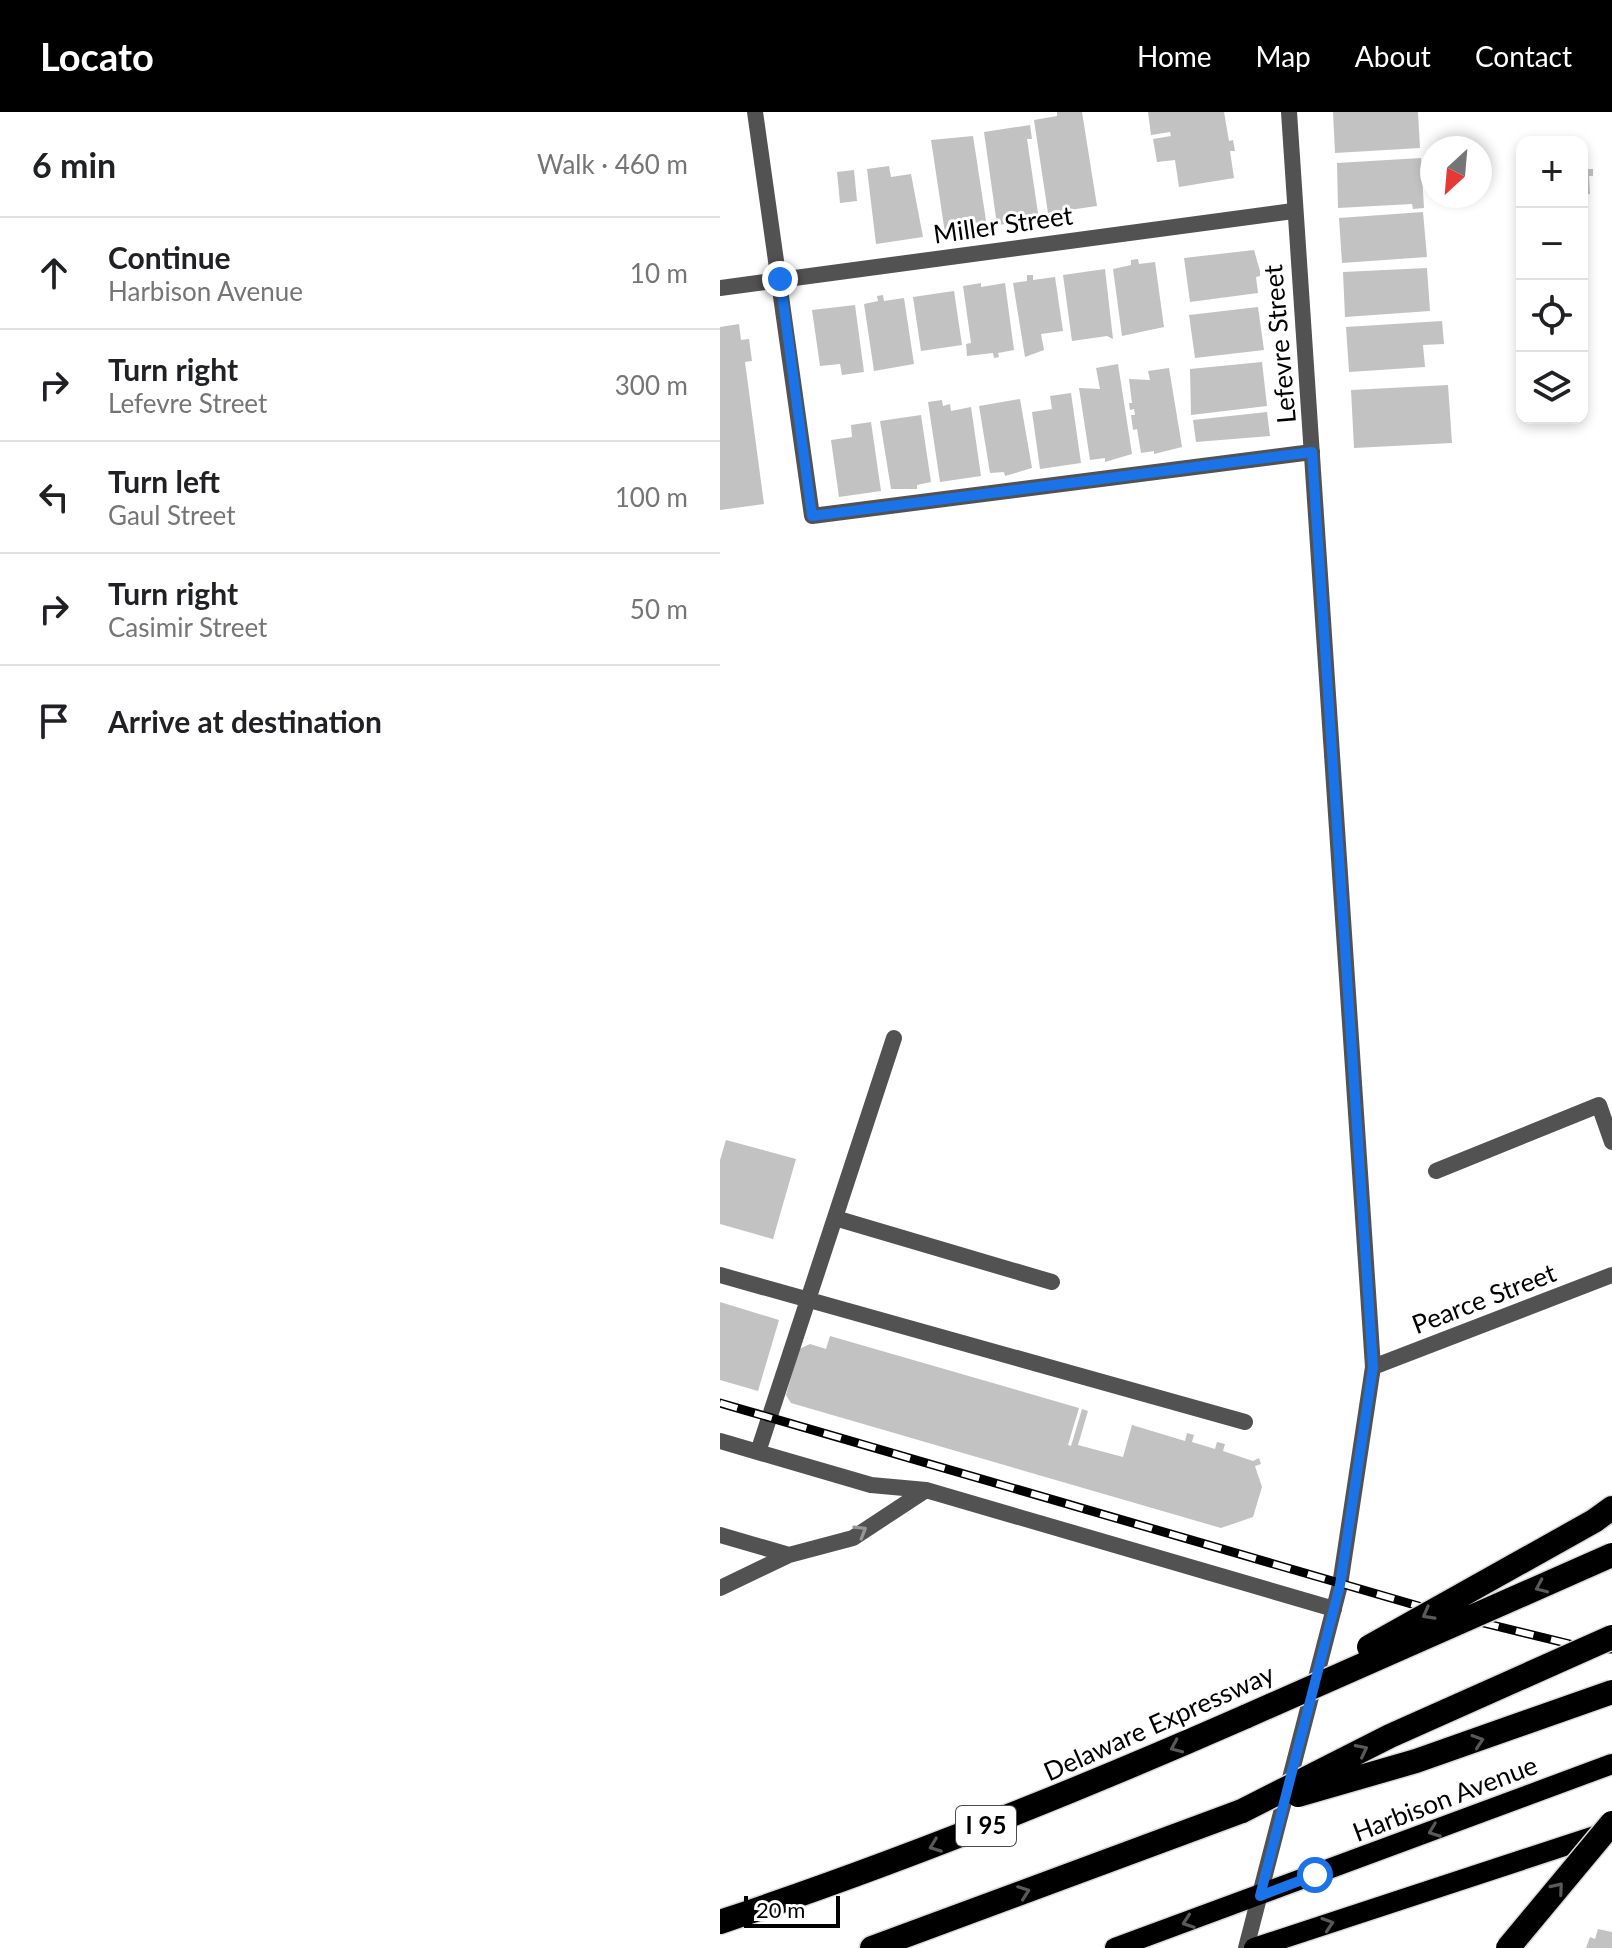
<!DOCTYPE html>
<meta charset="utf-8">
<style>
:root{--surface:#fff;--page:#f2f2f2;--text:#202124;--muted:#757577;--line:#e0e0e0;--accent:#000}
body{margin:0;font-family:Lato,sans-serif;background:var(--page);color:var(--text)}
.controls{position:absolute;right:24px;top:24px;display:grid;overflow:hidden;border-radius:16px;box-shadow:0 4px 12px #0003}
.controls button{width:72px;height:72px;display:grid;place-items:center;padding:0;border:0;border-bottom:2px solid var(--line);background:var(--surface);color:var(--text);font:40px sans-serif}
.compass{position:absolute;left:700px;top:24px;width:72px;height:72px;border-radius:50%;background:var(--surface);box-shadow:0 4px 12px #0003;rotate:206deg}
.scale{position:absolute;left:24px;bottom:20px;width:96px;box-sizing:border-box;padding-left:8px;border:4px solid #000;border-top:0;font-size:22px;line-height:28px;white-space:nowrap;color:#000;-webkit-text-stroke:6px #fff;paint-order:stroke}
.stop{position:absolute;width:24px;height:24px;margin:-18px;border:6px solid #1a73e8;border-radius:50%;background:#fff}
.stop.end{background:#1a73e8;border-color:#fff;box-shadow:0 2px 8px #0008}
.list{margin:0;padding:0;list-style:none}
h2{display:flex;justify-content:space-between;align-items:center;height:104px;margin:0;padding:0 32px;font-size:34px}
h2 small{font-size:26px;font-weight:400;color:var(--muted)}
.list li{display:grid;grid-template-columns:52px 1fr auto;gap:24px;align-items:center;box-sizing:border-box;height:112px;padding:0 32px;border-top:2px solid var(--line)}
.list b{display:block;font-size:30px;white-space:nowrap}
.list p{margin:0;font-size:26px;white-space:nowrap;color:var(--muted)}
.list em{font-size:26px;font-style:normal;color:var(--muted)}
.icon{flex:none;width:44px;height:44px;fill:none;stroke:currentColor;stroke-width:2;stroke-linecap:round;stroke-linejoin:round}
.map{position:relative;flex:none;width:892px;height:1836px;overflow:hidden}
header{display:flex;align-items:center;gap:48px;box-sizing:border-box;height:112px;padding:0 40px;background:var(--accent);color:#fff}
header strong{font-size:38px}
nav{display:flex;gap:44px;margin-inline-start:auto;font-size:28px}
main{display:flex}
aside{flex:1;background:var(--surface)}
.map>svg:first-child{display:block}
</style>
<header>
<strong>Locato</strong>
<nav><a>Home</a><a>Map</a><a>About</a><a>Contact</a></nav>
</header>
<main>
<aside>
<h2>6 min<small>Walk · 460 m</small></h2>
<ul class="list">
<li><svg class="icon" aria-label="ahead" viewBox="0 0 24 24"><path d="M12 20V5M6 11l6-6 6 6"/></svg><div><b>Continue</b><p>Harbison Avenue</p></div><em>10 m</em></li>
<li><svg class="icon" aria-label="right" viewBox="0 0 24 24"><path d="M7 20v-9h11M14 6l5 5-5 5"/></svg><div><b>Turn right</b><p>Lefevre Street</p></div><em>300 m</em></li>
<li><svg class="icon" aria-label="left" viewBox="0 0 24 24"><path d="M17 20v-9H6M10 6l-5 5 5 5"/></svg><div><b>Turn left</b><p>Gaul Street</p></div><em>100 m</em></li>
<li><svg class="icon" aria-label="right" viewBox="0 0 24 24"><path d="M7 20v-9h11M14 6l5 5-5 5"/></svg><div><b>Turn right</b><p>Casimir Street</p></div><em>50 m</em></li>
<li><svg class="icon" aria-label="arrive" viewBox="0 0 24 24"><path d="M6 21V4h12l-3 4 3 4H6"/></svg><div><b>Arrive at destination</b></div></li>
</ul>
</aside>
<div class="map">
<svg width="892" height="1836" viewBox="0 0 892 1836">
<rect width="100%" height="100%" fill="#fff"/>
<path fill="#c2c2c2" d="M337,0h25l15,94 -49,7 -14,-93 23,-4z
M428,0h76l5,29 4,-1 2,11h-5l4,27 -55,9 -4,-27 -18,2 -4,-23 18,-3 -1,-4 -19,3z
M613,0h85l2,36 -85,5z
M310,13l2,14h-5l12,81 -42,5 -13,-93z
M253,24l14,91 -42,6 -14,-93z
M701,46l3,50 -11,1 -1,-5 -74,4 -1,-45z
M169,54l2,11 20,-3 12,63 -47,7 -9,-75z
M862,57h11v7h-4l1,18 -8,1z
M134,58l3,31 -17,2 -3,-31z
M703,100l4,45 -85,6 -3,-45z
M534,138l6,21v5l-4,1 2,16 -68,9 -6,-44z
M418,147l1,5 16,-2 9,65 -42,9 -9,-67 18,-4v-5z
M707,156l3,43 -85,6 -2,-45z
M385,157l8,70 -6,-3 -35,5 -9,-66z
M307,163h6v5l22,-3 8,54 -22,3 3,16 -19,7 -12,-74 14,-2z
M261,171v4l24,-4 9,67 -16,3 1,4 -5,1 -1,-5 -26,3 -1,-12 5,-1 -8,-57z
M234,179l8,54 -41,6 -8,-54z
M163,183l1,6 20,-3 10,66 -40,7 -10,-67 14,-3 -1,-5z
M135,193l9,67 -22,3 -2,-11 -20,2 -8,-56z
M538,195l6,43 -69,8 -6,-43z
M722,209l2,23 -21,1 2,22 -76,5 -3,-45z
M19,212l2,16 8,-1 3,22 -7,1 19,142 -44,6v-183z
M542,250l5,44 -76,9 -1,-46z
M398,252l14,90 -27,8v-4l-15,2 -11,-72 21,1 -4,-21z
M449,256l13,79 -28,7v-3l-13,2 -4,-24 -4,1 -2,-15h4l-1,-6 -4,1 -1,-7h3l-3,-24 21,1 -2,-9z
M728,273l4,58 -98,5 -3,-58z
M351,281l10,70 -41,6 -8,-57 20,-3 -2,-13z
M300,287l12,69 -27,8 -1,-4 -14,1 -11,-67z
M222,288l1,6 7,-2 1,7 20,-4 10,69 -41,6 -12,-80z
M547,300l3,24 -74,6 -3,-22z
M201,303l10,67 -14,3v4h-26l-11,-68z
M151,310l10,69 -42,6 -8,-57 21,-3 -1,-12z
M6,1028l70,19 -23,80 -53,-15v-64z
M0,1190l59,18 -21,71 -38,-11z
M110,1224l249,72 -11,37 3,1 11,-37 6,2 -10,34 45,12 9,-32 53,16 2,-8 7,2 -2,7 23,7 2,-7 8,2 -2,7 30,10 6,-3 2,6 -6,2 7,21 -9,30 -32,11 -430,-125 -5,-8 13,-46 11,-5 16,5z
M878,1817l14,3v16h-26l4,-11 5,2z"/>
<g fill="none" stroke-linecap="round" stroke-linejoin="round">
<g stroke="#dbdbdb" stroke-width="23">
<path id="primary" d="M395,1836l497,-184
M534,1836l353,-116"/>
</g>
<g stroke="#dbdbdb" stroke-width="27">
<path id="motorway" d="M874,1409l18,-13
M0,1810c180,-60 354,-130 527,-206
M152,1836l370,-137"/>
</g>
<path stroke="#525252" stroke-width="16" d="M716,1059l163,-66 13,37
M115,1106l217,64
M0,1163l525,147
M0,1329l151,44 55,5 408,119
M38,1340l136,-414
M0,1423l69,20 -69,33
M69,1443l64,-17 73,-48"/>
<path stroke="#525252" stroke-width="16" d="M35,0l57,404 500,-64
M0,176l573,-77"/>
<path stroke="#525252" stroke-width="16" d="M653,1255l239,-92
M526,1836l94,-363 33,-218 -84,-1255"/>
<use href="#primary" stroke="#000" stroke-width="20"/>
<use href="#motorway" stroke="#000" stroke-width="24"/>
<g stroke="#000" stroke-width="9">
<path id="rail" d="M0,1291l719,209 147,36 26,1"/>
</g>
<use href="#rail" stroke="#fff" stroke-width="6" stroke-dasharray="18" stroke-linecap="butt"/>
<g stroke="#dbdbdb" stroke-width="27" stroke-linecap="butt">
<path id="motorway-bridge" d="M649,1535l225,-126
M527,1604l365,-161
M578,1683l118,-34 196,-69
M522,1699l148,-75 222,-99
M788,1836l104,-125"/>
</g>
<use href="#motorway-bridge" stroke="#000" stroke-width="24"/>
</g>
<defs><path id="oneway-chevron" d="M-2-3.5L2.5 0L-2 3.5" fill="none" stroke-width="1.6" stroke-linecap="round" stroke-linejoin="round" transform="scale(2)"/></defs>
<use stroke="#979797" href="#oneway-chevron" transform="translate(141 1419) rotate(-31)"/>
<g stroke="#595959">
<use href="#oneway-chevron" transform="translate(821 1475) rotate(156)"/>
<use href="#oneway-chevron" transform="translate(708 1502) rotate(151)"/>
<use href="#oneway-chevron" transform="translate(758 1629) rotate(-18)"/>
<use href="#oneway-chevron" transform="translate(456 1635) rotate(156)"/>
<use href="#oneway-chevron" transform="translate(642 1638) rotate(-27)"/>
<use href="#oneway-chevron" transform="translate(714 1719) rotate(159)"/>
<use href="#oneway-chevron" transform="translate(215 1734) rotate(159)"/>
<use href="#oneway-chevron" transform="translate(838 1776) rotate(-50)"/>
<use href="#oneway-chevron" transform="translate(304 1780) rotate(-20)"/>
<use href="#oneway-chevron" transform="translate(468 1810) rotate(161)"/>
<use href="#oneway-chevron" transform="translate(608 1812) rotate(-18)"/>
</g>
<g fill="none" stroke-linecap="round" stroke-linejoin="round">
<path stroke="#1a73e8" stroke-width="10" d="M60,167l32,237 500,-64 61,915 -33,218 -80,311 55,-21"/>
</g>
<g text-anchor="middle" stroke-width="6" stroke-linejoin="round" paint-order="stroke">
<rect fill="#fff" stroke="#4c4c4c" stroke-width="2" x="236" y="1694" width="60" height="40" rx="6"/>
<g font-size="24" font-weight="bold" fill="#000">
<text x="266" y="1722">I 95</text>
</g>
<g font-size="26" fill="#000" stroke="#fff">
<text transform="translate(283 113) rotate(-8)" y="9">Miller Street</text>
<text transform="translate(560 232) rotate(-95)" y="9">Lefevre Street</text>
<text transform="translate(764 1187) rotate(-21)" y="9">Pearce Street</text>
<text transform="translate(439 1611) rotate(-24)" y="9">Delaware Expressway</text>
<text transform="translate(725 1687) rotate(-21)" y="9">Harbison Avenue</text>
</g>
</g>
</svg>
<div class="controls">
<button>+</button>
<button>−</button>
<button><svg class="icon" aria-label="locate" viewBox="0 0 24 24"><circle cx="12" cy="12" r="6"/><path d="M12 2v4M12 18v4M2 12h4M18 12h4"/></svg></button>
<button><svg class="icon" aria-label="layers" viewBox="0 0 24 24"><path d="M12 4l9 5-9 5-9-5zM3 14l9 5 9-5"/></svg></button>
</div>
<svg class="compass" viewBox="-18 -18 36 36"><path d="M0-13l5 13h-10z" fill="#e53935"/><path d="M0 13l5-13h-10z" fill="#757577"/></svg>
<div class="scale">20 m</div>
<div class="stop" style="left:595px;top:1763px"></div>
<div class="stop end" style="left:60px;top:167px"></div>
</div>
</main>
